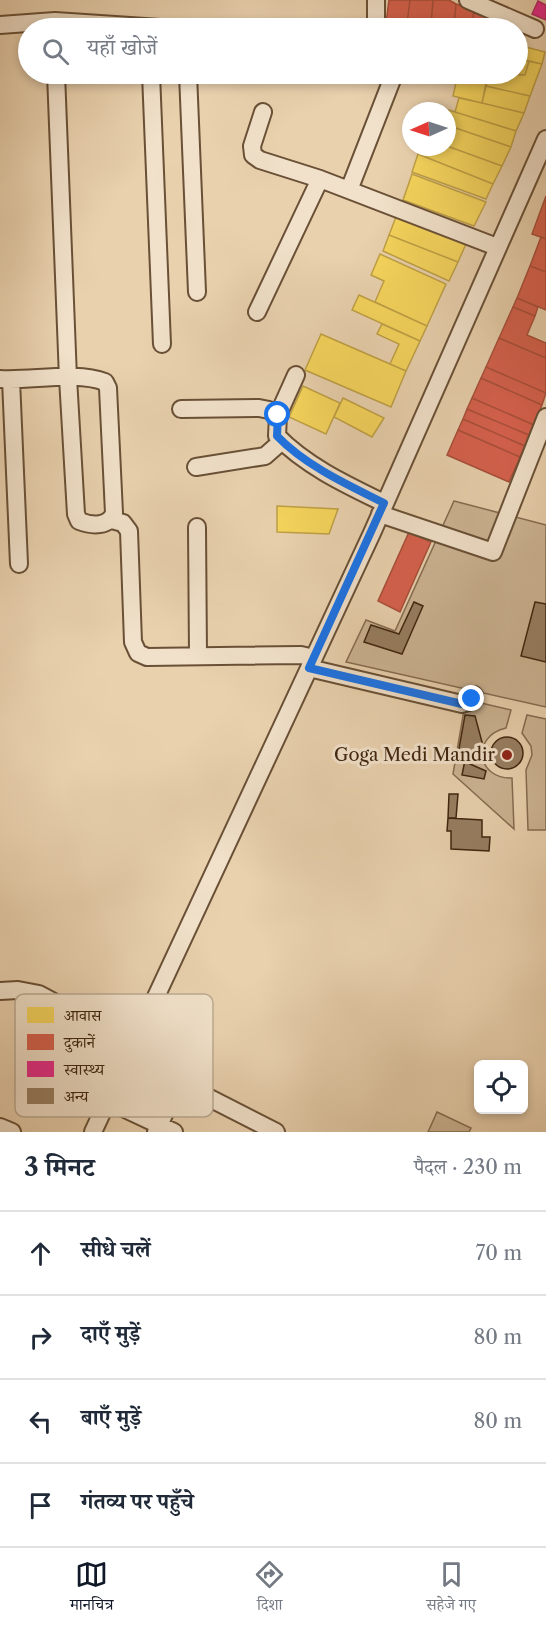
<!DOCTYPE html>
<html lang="hi">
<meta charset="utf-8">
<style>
:root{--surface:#fff;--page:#f6f6f7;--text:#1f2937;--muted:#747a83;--line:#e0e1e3;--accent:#111827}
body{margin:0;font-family:"Libre Caslon Text","Noto Serif Devanagari",serif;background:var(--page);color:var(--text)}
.controls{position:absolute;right:18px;bottom:18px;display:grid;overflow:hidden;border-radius:9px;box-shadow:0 3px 9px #0003}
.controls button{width:54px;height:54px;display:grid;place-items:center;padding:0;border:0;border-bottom:2px solid var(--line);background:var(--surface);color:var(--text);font:30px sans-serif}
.compass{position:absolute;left:402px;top:102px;width:54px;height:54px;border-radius:50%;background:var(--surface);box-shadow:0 3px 9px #0003;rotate:267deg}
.stop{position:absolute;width:18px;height:18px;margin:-14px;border:4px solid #1a73e8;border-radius:50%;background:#fff}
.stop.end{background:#1a73e8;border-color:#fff;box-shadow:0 2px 6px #0008}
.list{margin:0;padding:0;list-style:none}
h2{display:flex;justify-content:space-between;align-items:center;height:78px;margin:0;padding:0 24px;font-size:26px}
h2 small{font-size:20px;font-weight:400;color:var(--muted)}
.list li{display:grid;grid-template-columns:39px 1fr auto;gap:18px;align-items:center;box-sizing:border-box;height:84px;padding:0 24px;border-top:2px solid var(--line)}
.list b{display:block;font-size:22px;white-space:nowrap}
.list em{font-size:20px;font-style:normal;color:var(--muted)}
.icon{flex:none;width:33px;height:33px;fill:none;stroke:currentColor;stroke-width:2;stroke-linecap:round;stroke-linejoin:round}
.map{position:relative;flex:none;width:546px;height:1132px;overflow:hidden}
.search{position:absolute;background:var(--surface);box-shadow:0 3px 9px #0003;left:18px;right:18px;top:18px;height:66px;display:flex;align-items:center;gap:15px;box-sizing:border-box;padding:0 21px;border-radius:33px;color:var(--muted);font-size:22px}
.sheet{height:414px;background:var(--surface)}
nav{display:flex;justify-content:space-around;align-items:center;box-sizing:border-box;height:84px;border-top:2px solid var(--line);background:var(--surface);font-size:16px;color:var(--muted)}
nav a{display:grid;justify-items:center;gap:3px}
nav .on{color:var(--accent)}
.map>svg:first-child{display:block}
</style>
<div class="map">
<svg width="546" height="1132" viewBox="0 0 546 1132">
<rect width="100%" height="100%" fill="#e9d1ae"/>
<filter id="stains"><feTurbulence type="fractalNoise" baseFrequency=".00333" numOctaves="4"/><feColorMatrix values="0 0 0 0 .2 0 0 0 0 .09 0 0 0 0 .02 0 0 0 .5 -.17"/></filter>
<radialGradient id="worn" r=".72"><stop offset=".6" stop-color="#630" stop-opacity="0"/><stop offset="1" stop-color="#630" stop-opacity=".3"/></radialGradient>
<path fill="#ccb493" stroke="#856c50" stroke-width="1.5" d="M454,501l92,24v182l-200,-45 20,-42 29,11z
M481,703l30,7 -5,18c-35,8 -30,51 6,50l2,51 -61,-55 11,-64 11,-1z
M527,715l19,4v111h-18l-2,-60 6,-15 -1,-9 -9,-13z
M437,1112l34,16 -2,4h-41z"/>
<path fill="#f6d55c" stroke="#bfa045" stroke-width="1.5" d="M518,45l27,7 -3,12 -24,-5z
M518,59l11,2 -4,14 -9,-1z
M529,61l13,3 -12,32 -44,-10 3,-12 36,1z
M458,74h16l-2,7 14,2 -4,20 -29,-7z
M474,74h15l-3,9 -14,-2z
M486,86l44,10 -6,17 -42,-10z
M459,98l23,5 42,10 -8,18 -61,-19z
M439,107l77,24 -5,16 -64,-22v-14h-9z
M447,125l64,22 -9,19 -55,-20z
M447,146l55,20 -9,18 -75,-30 3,-7z
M418,154l75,30 -7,15 -74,-27z
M412,174l74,28 -12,24 -71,-26z
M396,217l70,27 -8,18 -69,-27z
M389,235l69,27 -9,19 -66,-30z
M380,254l66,30 -19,42 -52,-24 9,-21 -13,-6z
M359,295l68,31 -7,15 -68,-31z
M382,324l38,17 -14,30 -16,-7 9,-20 -22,-10z
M321,334l85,37 -15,36 -86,-37z
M303,386l37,17 -14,31 -37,-17z
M343,398l41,20 -12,19 -38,-20z
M277,506l61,3 -9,25 -52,-2z"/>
<path fill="#d6604d" stroke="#a84e3a" stroke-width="1.5" d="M389,0h21l-3,24 -21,-1z
M410,0h23l-2,25 -24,-1z
M433,0h16l7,4 -2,22 -23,-1z
M456,4l18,6 -2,16h-18z
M474,10l35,12 -10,5 -27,-1z
M546,196v43l-14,-5z
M541,237l5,2v33l-16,-6z
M530,266l16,6v38l-29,-12z
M517,298l21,9 -3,9 -22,-9z
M513,307l22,9 -8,19 19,8v15l-47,-20z
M499,338l47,20v35l-60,-26z
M486,367l60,26 -4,12 -61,-27z
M481,378l61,27 -8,20 -62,-27z
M472,398l62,27 -5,10 -62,-26z
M467,409l62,26 -4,11 -62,-27z
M463,419l62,27 -5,11 -62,-27z
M458,430l62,27 -11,25 -62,-27z
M409,532l22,10 -31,70 -22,-11z"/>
<path fill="#e7298a" stroke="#b42865" stroke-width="1.5" d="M538,1l8,4v15l-14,-6z"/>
<path fill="#977e61" stroke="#3e250e" stroke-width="1.5" d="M414,602l9,4 -21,48 -38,-12 7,-17 28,9z
M535,602l11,2v58l-25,-6z
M465,715l10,1 7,26 -2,13 -9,-2 -1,11 16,7 -2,8 -22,-4 4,-20 -8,-1z
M491 753a16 16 0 1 1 32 0a16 16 0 1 1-32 0Z
M449,794h9l-2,24h-8z
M448,818l34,2v17h8l-1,14 -38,-2v-18h-4z"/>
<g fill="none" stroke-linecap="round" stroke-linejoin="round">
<g stroke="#695036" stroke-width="20">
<path id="minor" d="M468,0l67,29
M0,25l55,-4 105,7
M376,28v-28
M151,74l11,270
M188,74l9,218
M263,112l-11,34 1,9 7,5 60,19 177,68
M349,190l44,-113
M257,312l63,-133
M296,375l-18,40 -1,21c29,30 70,49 107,67
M0,379c32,2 76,-8 105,3l3,6 6,125c-5,14 -22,13 -35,8l-3,-7 -8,-136 -12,-304
M11,380l8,184
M181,409l78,-1 10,2 9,5
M196,467l69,-11 17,-15
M380,514l113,38 53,-135
M112,520l11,3 6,8 4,111 5,11 9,4 154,-2 13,3
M197,527l1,129
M309,668l153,36 6,-2 6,-7
M0,991l18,-1 21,4 95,51
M129,1057l147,75
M108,1101l66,31
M0,1127l12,5
M93,1132l279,-599 174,-394
M156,1132l23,-50"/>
</g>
<use href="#minor" stroke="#f1e1ca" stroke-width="16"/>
</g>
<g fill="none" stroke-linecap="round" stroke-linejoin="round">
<path stroke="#1a73e8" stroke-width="8" d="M278,415l-1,21c29,30 71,49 107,67l-75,165 153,36 10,-5"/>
</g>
<circle fill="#8f2418" stroke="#f1e1ca" stroke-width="2" cx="507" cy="755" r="6"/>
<g text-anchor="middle" stroke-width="6" stroke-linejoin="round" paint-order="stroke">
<g font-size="18" fill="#3e250e" stroke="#f1e1ca" text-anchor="end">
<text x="495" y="761">Goga Medi Mandir</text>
</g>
</g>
<rect x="15" y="994" width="198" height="123" rx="9" fill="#f1e1ca" stroke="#bba992" stroke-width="1.5"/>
<rect x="27" y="1007" width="27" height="16" fill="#f6d55c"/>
<rect x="27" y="1034" width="27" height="16" fill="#d6604d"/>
<rect x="27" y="1061" width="27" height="16" fill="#e7298a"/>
<rect x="27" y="1088" width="27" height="16" fill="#977e61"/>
<g font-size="16" fill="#3e250e">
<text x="64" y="1021">आवास</text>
<text x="64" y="1048">दुकानें</text>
<text x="64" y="1075">स्वास्थ्य</text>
<text x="64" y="1102">अन्य</text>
</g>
<rect width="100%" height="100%" filter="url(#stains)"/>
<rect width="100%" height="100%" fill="url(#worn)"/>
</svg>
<div class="controls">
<button><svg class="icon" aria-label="locate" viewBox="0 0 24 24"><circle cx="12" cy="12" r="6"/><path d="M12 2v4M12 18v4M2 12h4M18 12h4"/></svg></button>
</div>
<svg class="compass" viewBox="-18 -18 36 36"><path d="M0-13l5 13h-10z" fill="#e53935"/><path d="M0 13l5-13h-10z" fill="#747a83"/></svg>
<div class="stop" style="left:278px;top:415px"></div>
<div class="stop end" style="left:472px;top:699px"></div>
<div class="search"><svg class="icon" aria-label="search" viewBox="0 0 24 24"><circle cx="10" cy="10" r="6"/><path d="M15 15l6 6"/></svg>यहाँ खोजें</div>
</div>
<section class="sheet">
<h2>3 मिनट<small>पैदल · 230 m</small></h2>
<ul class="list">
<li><svg class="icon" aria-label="ahead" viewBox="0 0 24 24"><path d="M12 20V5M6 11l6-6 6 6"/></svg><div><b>सीधे चलें</b></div><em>70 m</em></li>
<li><svg class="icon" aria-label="right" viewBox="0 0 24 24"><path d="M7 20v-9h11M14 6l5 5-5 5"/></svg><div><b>दाएँ मुड़ें</b></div><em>80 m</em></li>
<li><svg class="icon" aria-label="left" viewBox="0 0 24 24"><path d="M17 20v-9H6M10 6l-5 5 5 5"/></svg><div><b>बाएँ मुड़ें</b></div><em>80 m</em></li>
<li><svg class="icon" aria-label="arrive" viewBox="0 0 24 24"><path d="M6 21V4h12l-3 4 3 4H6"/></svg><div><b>गंतव्य पर पहुँचे</b></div></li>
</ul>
</section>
<nav>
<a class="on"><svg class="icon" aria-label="map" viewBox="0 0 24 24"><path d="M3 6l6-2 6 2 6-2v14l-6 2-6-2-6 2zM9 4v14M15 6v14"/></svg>मानचित्र</a>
<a><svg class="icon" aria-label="directions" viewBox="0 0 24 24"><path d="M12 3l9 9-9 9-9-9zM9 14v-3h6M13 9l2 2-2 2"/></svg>दिशा</a>
<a><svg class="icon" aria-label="saved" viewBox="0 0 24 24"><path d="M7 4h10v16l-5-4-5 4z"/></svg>सहेजे गए</a>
</nav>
